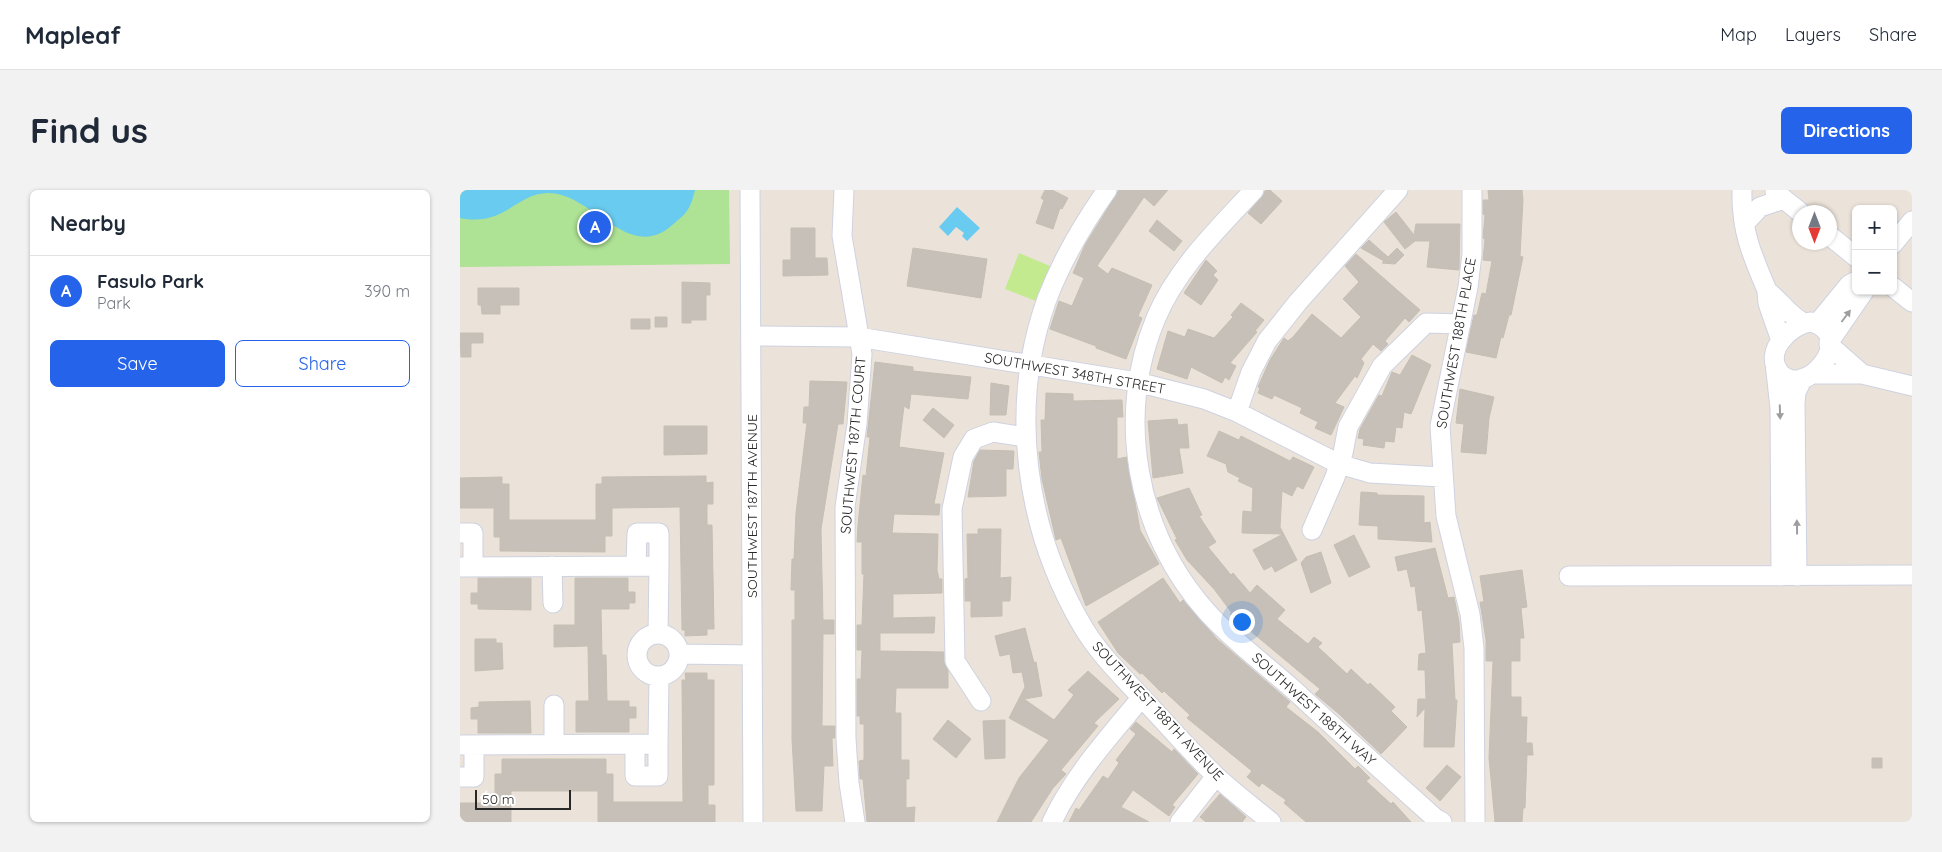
<!DOCTYPE html>
<meta charset="utf-8">
<style>
:root{--surface:#fff;--page:#f2f2f3;--text:#1f2937;--muted:#747a83;--line:#e0e1e3;--accent:#2563eb}
body{margin:0;font-family:Quicksand,sans-serif;background:var(--page);color:var(--text)}
.controls{position:absolute;right:15px;top:15px;display:grid;overflow:hidden;border-radius:8px;box-shadow:0 1px 4px #0004}
.controls button{width:45px;height:45px;display:grid;place-items:center;padding:0;border:0;border-bottom:1px solid var(--line);background:var(--surface);color:var(--text);font:25px sans-serif}
.compass{position:absolute;left:1332px;top:15px;width:45px;height:45px;border-radius:50%;background:var(--surface);box-shadow:0 1px 4px #0004;rotate:180deg}
.scale{position:absolute;left:15px;bottom:12px;width:96px;box-sizing:border-box;padding-left:5px;border:2px solid #282828;border-top:0;font-size:14px;line-height:18px;white-space:nowrap;color:#282828;-webkit-text-stroke:4px #fff;paint-order:stroke}
.you{position:absolute;left:781px;top:431px;width:18px;height:18px;margin:-12px;border:4px solid #fff;border-radius:50%;background:#1a73e8;box-shadow:0 0 0 8px #1a73e833}
.badge{display:grid;place-items:center;width:32px;height:32px;border-radius:50%;background:var(--accent);color:#fff;font-size:16px;font-weight:700}
.pin{position:absolute;translate:-50% -50%;border:2px solid #fff;box-shadow:0 1px 5px #0006}
.list{margin:0;padding:0;list-style:none}
h2{display:flex;justify-content:space-between;align-items:center;height:65px;margin:0;padding:0 20px;font-size:21px}
h2 small{font-size:16px;font-weight:400;color:var(--muted)}
.list li{display:grid;grid-template-columns:32px 1fr auto;gap:15px;align-items:center;box-sizing:border-box;height:70px;padding:0 20px;border-top:1px solid var(--line)}
.list b{display:block;font-size:19px;white-space:nowrap}
.list p{margin:0;font-size:16px;white-space:nowrap;color:var(--muted)}
.list em{font-size:16px;font-style:normal;color:var(--muted)}
.actions{display:flex;gap:10px;padding:15px 20px}
.actions a{flex:1;padding:11px 0;border:1px solid var(--accent);border-radius:8px;text-align:center;font-size:18px;color:var(--accent)}
.actions .main{background:var(--accent);color:#fff}
.map{position:relative;flex:none;width:1452px;height:632px;overflow:hidden;border-radius:8px}
header{display:flex;align-items:center;gap:30px;box-sizing:border-box;height:70px;padding:0 25px;background:var(--surface);border-bottom:1px solid var(--line)}
header strong{font-size:24px}
nav{display:flex;gap:28px;margin-inline-start:auto;font-size:18px}
.intro{display:flex;align-items:center;justify-content:space-between;box-sizing:border-box;height:120px;padding:0 30px}
h1{margin:0;font-size:35px}
.button{padding:12px 22px;border-radius:8px;background:var(--accent);color:#fff;font-size:18px;font-weight:700}
main{display:flex;gap:30px;padding:0 30px}
aside{flex:1;background:var(--surface);border-radius:8px;box-shadow:0 1px 4px #0004}
.map>svg:first-child{display:block}
</style>
<header>
<strong>Mapleaf</strong>
<nav><a>Map</a><a>Layers</a><a>Share</a></nav>
</header>
<div class="intro"><h1>Find us</h1><a class="button">Directions</a></div>
<main>
<aside>
<h2>Nearby<small></small></h2>
<ul class="list">
<li><span class="badge">A</span><div><b>Fasulo Park</b><p>Park</p></div><em>390 m</em></li>
</ul>
<div class="actions"><a class="main">Save</a><a>Share</a></div>
</aside>
<div class="map">
<svg width="1452" height="632" viewBox="0 0 1452 632">
<rect width="100%" height="100%" fill="#ebe3d9"/>
<path fill="#aee294" d="M0,0h269l1,74 -270,3z"/>
<path fill="#c3ea8f" d="M559,63l31,13 -14,35 -31,-12z"/>
<path fill="#69cbef" d="M0,0h235c-5,20 -8,23 -24,36 -43,37 -80,-34 -123,-33 -32,0 -43,34 -88,25z
M497,17l23,21 -13,13 -5,-5 2,-3 -8,-6 -8,9 -9,-9z"/>
<path fill="#c6c0b9" stroke="#c5bfb3" d="M585,0h7l16,8 -6,11 -2,-1 -7,21 -17,-6 8,-23 -3,-2z
M659,0h49l-14,16 -10,-9 -47,69 11,8 4,-6 40,17 -14,31 4,2 -16,41 -30,-11v-2l-46,-17 9,-28 13,5 12,-28 -11,-5 12,-28z
M806,0h4l12,11 -21,23 -13,-11z
M1028,0h34l1,10 -3,56 3,1 -12,58h-2l-6,23 -2,-1 -5,21 -30,-6 8,-37h3l5,-22 4,1 6,-33 -9,-1 2,-21 -2,-1 2,-23 -2,-1v-14h6z
M936,22l18,23 2,-11h44l-1,46 -32,-3 3,-26h-15l-10,8 -21,-27z
M697,30l25,21 -8,10 -25,-20z
M331,38h24v30h12l1,17 -45,1v-16h8z
M909,50l19,17 9,-9 7,7 -9,9 -13,-1 2,-2 -23,-13z
M453,58l74,11 -6,39 -74,-12z
M896,64l64,56 -11,12 -4,-4 -20,23 3,3 -7,7 -8,-7 -12,15 3,4 -7,15 -2,-2 -20,27 9,4 -13,28 -16,-7 3,-6 -18,-9 2,-5 -28,-13 -2,4 -14,-6 2,-5 -2,-1 12,-27 14,-22 4,3 5,-4 19,-23 29,24 20,-21 -18,-18 16,-17 -14,-16z
M746,70l11,11 -4,4 5,5 -17,25 -17,-12z
M222,92l28,1v12h-4v25h-15v3h-9z
M18,98h41v17h-19v9h-18l-1,-9h-3z
M781,113l23,17 -9,11 2,1 -27,31 6,3 -7,14 -4,-3 -3,6 -31,-16 -4,12 -30,-10 11,-38 17,6 3,-8 26,9 19,-21 -2,-2z
M195,127h12v10h-12z
M171,129h19v10h-19z
M0,143h23v10h-12v14h-10z
M952,165l19,10 -20,49 -7,-2 -2,16 -6,-1 -2,15 -9,-1 -1,7 -21,-3 1,-6 -6,-1 2,-9 19,-34 3,1 10,-24 8,3z
M415,172l38,5v4l58,6 -3,22 -57,-5 -2,15 -5,-3 -5,41 45,6 -10,51h6l-1,11 -45,-1 -2,19 46,1 -1,36 2,9h3v14l-49,1v24l42,-1 -1,16h-54v18l64,1v10l4,8v18h-52l-1,25h6v47h8v19h-3v29l9,-1 -1,15h-47l-4,-43h-3l-1,-18 5,-1v-36h-4v-8h-3v-37h4l1,-29h-5v-25h5l2,-51h-2v-32h-5l1,-17 5,-50 3,1 4,-39h-3z
M350,191l37,1 -4,42h-5l-17,105 2,91h11v14h-11l-1,92h13v12h-3l1,28h-9l-2,45h-26l-4,-72v-119h3v-30h-4l1,-31h2l2,-46 11,-90h-4l1,-16h5z
M531,193l18,3 -3,29h-16z
M1000,199l34,8 -5,21 -3,36 -25,-2 3,-28 -8,-1z
M586,203l27,1v7l49,-1 1,17h-6v42l10,-2 13,73 19,34 -73,42 -25,-68 -5,2 -14,-61 -3,-27h3l-1,-32h4z
M473,218l21,17 -10,13 -21,-18z
M717,229l1,6 9,-1 2,24h-10l4,25 -30,5 -5,-57z
M204,236h43v28l-43,1z
M759,241l20,9 2,-4 49,25 3,-4 21,10 -11,22 -6,-3 -5,10 -10,-5 -2,36 17,33 -22,12 -3,-6 -8,4 -11,-20 30,-16 -41,-1 1,-22 9,1 1,-24 -15,-7 2,-3 -12,-6 -2,-8 -19,-8z
M520,260l34,1 -1,18h-7v27l-38,1 6,-36z
M246,286v7l7,-1v22h-6v21h5l2,104h-7v6l-22,1v-6h-3l-2,-123 -68,1v28h-7v16l-105,-1v-14h-6v-29h-34v-30l42,-1v7h7v36h87v-36h6v-7z
M729,298l13,27 -3,1 17,26 -8,5 23,28 2,-2 17,20 7,-8 28,25 -8,9 31,25 6,-7 8,6 -4,4 29,27 4,-5 17,16 2,-2 25,24 -4,4 16,16 -26,27 -42,-40 -24,-20 5,-5 -90,-75 2,-1 -18,-24 -27,-29 -12,-20 2,-1 -20,-41z
M901,302l16,1v2l47,1v27l6,-1 2,20 -54,-3v-13l-19,-1z
M518,339h23l-1,49 11,-1 -1,24h-8v15l-31,1v-16h-6v-22l3,-1 -1,-44h11z
M894,345l16,32 -21,10 -15,-32z
M975,358l13,50 6,-1 5,25 1,20 -8,1 3,57h2l-3,47h-30l1,-39 -8,9 1,-18h8l-1,-29h-7l1,-16 7,-1 -4,-43 -4,1 -3,-25 -4,1 -4,-18 -9,2 -3,-14z
M861,362l10,31 -20,10 -10,-30 5,-6z
M1062,380l5,37 -6,1 3,30h-4v23h-9v36h10v20h6l-1,26h6l1,12h-6l-2,53h-2l-1,14h-27l-6,-64 4,-97h-7v-21l-6,-38h4l-4,-26z
M18,388h53v32l-53,-1v-5h-7v-11h7z
M115,388h53v14h7v11h-6v6h-28l1,46h4l1,46h22v6h7v11h-7v14h-53v-31h13l-1,-55 -34,1v-22h21z
M703,388l17,25 3,-3 34,39 73,63 -4,5 32,25 37,37 3,-3 12,12 -4,3 25,23 2,-2 18,20h-105l-22,-19 2,-3 -24,-17 -3,4 -12,-10 5,-6 -65,-53 3,-3 -26,-24 -2,2 -20,-20 -2,1 -22,-21 -20,-31z
M565,438l9,35 2,-1 6,34 -18,3 30,21 20,-25 -6,-5 20,-19 31,28 -25,24 4,3 -37,44 5,4 -13,14 -22,34h-34l22,-44 30,-38 -40,-22 16,-31 -3,-15 -9,1 -3,-19 -10,2 -5,-20z
M15,449h21v4h6l1,26 -28,2z
M225,483h22v7h7v105h-6v20h7v17h-117v-31h-87v31h-51v-19h35v-29h7v-15h104v15h7v28h70l-1,-122h4z
M70,511l1,32h-53v-14h-7v-11l8,-1v-5z
M488,530l23,19 -15,19 -23,-19z
M545,530v38l-20,1 -2,-38z
M676,532l36,30 2,-3 24,25 -26,31 3,2 -6,9 -36,-26 -12,17 28,15h-80l7,-14 3,2 24,-34 5,3 11,-16 -3,-3 20,-26 -6,-5z
M1412,568h10v10h-10z
M987,575l14,12 -21,24 -14,-13z
M760,604l26,23 -4,5h-36l-6,-5z"/>
<g fill="none" stroke-linecap="round" stroke-linejoin="round">
<g stroke="#ced2e1" stroke-width="21">
<path id="minor" d="M290,0l3,632
M384,0l-2,46 20,118 -5,70 -12,83 1,232 3,44 6,39
M647,0c-24,34 -45,70 -60,109 -39,108 -22,230 36,328 16,27 39,49 60,72 24,25 47,52 73,77 17,16 37,31 55,46
M794,0c-36,39 -77,78 -98,128 -41,98 -20,215 51,294 26,29 59,53 88,79 46,43 93,85 140,127l7,4
M1012,0v64l-4,33 -28,139 6,90 24,98 4,34 1,174
M1282,0c-1,39 9,63 24,98 2,5 1,10 2,15 4,13 9,25 13,38
M1315,2l25,20
M1284,34l16,-17 24,-8
M1370,46l26,21
M1433,54l19,-23
M1433,97l19,15
M1307,101c14,10 21,24 37,32
M1351,132c49,13 -7,81 -32,50 -16,-21 12,-48 32,-50z
M1357,134l32,-39 7,-4
M291,146l107,1 279,45 67,17 33,13 102,52 31,9 72,4
M1369,152l35,-51
M1369,155l33,29
M1315,173l5,45 1,168
M1353,184h49l50,12
M777,222l14,-40 16,-31 31,-39 100,-112
M852,340l23,-53 8,-24 5,-26 34,-61 44,-43 35,1
M0,343h13v33
M92,376l1,37
M176,376l1,-33h22v33
M0,377l199,-1 -1,68
M1109,386l343,-1
M1337,386l-2,-172 1,-12 7,-14
M177 465a21 21 0 1 1 42 0a21 21 0 1 1-42 0Z
M219,464l73,1
M521,511l-26,-40 -3,-152 11,-52 11,-18 19,-7 33,5
M94,554v-39
M175,554v32h23v-32
M0,555l198,-1 1,-68
M0,587h14v-32
M592,632c22,-47 57,-85 90,-125
M720,632l36,-46"/>
</g>
<use href="#minor" stroke="#fff" stroke-width="19"/>
</g>
<defs><path id="oneway-solid" d="M-6-.8H1V-3.2L6.5 0L1 3.2V.8H-6Z" transform="scale(1.25)"/></defs>
<g fill="#9e9e9e">
<use href="#oneway-solid" transform="translate(1386 126) rotate(-53)"/>
<use href="#oneway-solid" transform="translate(1320 222) rotate(88)"/>
<use href="#oneway-solid" transform="translate(1337 337) rotate(-91)"/>
</g>
<g text-anchor="middle" stroke-width="4" stroke-linejoin="round" paint-order="stroke">
<g font-size="14" fill="#282828" stroke="#fff">
<text transform="translate(996 153) rotate(-80)" y="5">SOUTHWEST 188TH PLACE</text>
<text transform="translate(615 183) rotate(10)" y="5">SOUTHWEST 348TH STREET</text>
<text transform="translate(393 255) rotate(-85)" y="5">SOUTHWEST 187TH COURT</text>
<text transform="translate(292 316) rotate(-90)" y="5">SOUTHWEST 187TH AVENUE</text>
<text transform="translate(854 519) rotate(42)" y="5">SOUTHWEST 188TH WAY</text>
<text transform="translate(698 521) rotate(47)" y="5">SOUTHWEST 188TH AVENUE</text>
</g>
</g>
</svg>
<div class="controls">
<button>+</button>
<button>−</button>
</div>
<svg class="compass" viewBox="-18 -18 36 36"><path d="M0-13l5 13h-10z" fill="#e53935"/><path d="M0 13l5-13h-10z" fill="#747a83"/></svg>
<div class="scale">50 m</div>
<div class="you"></div>
<div class="pin badge" style="left:135px;top:37px">A</div>
</div>
</main>
